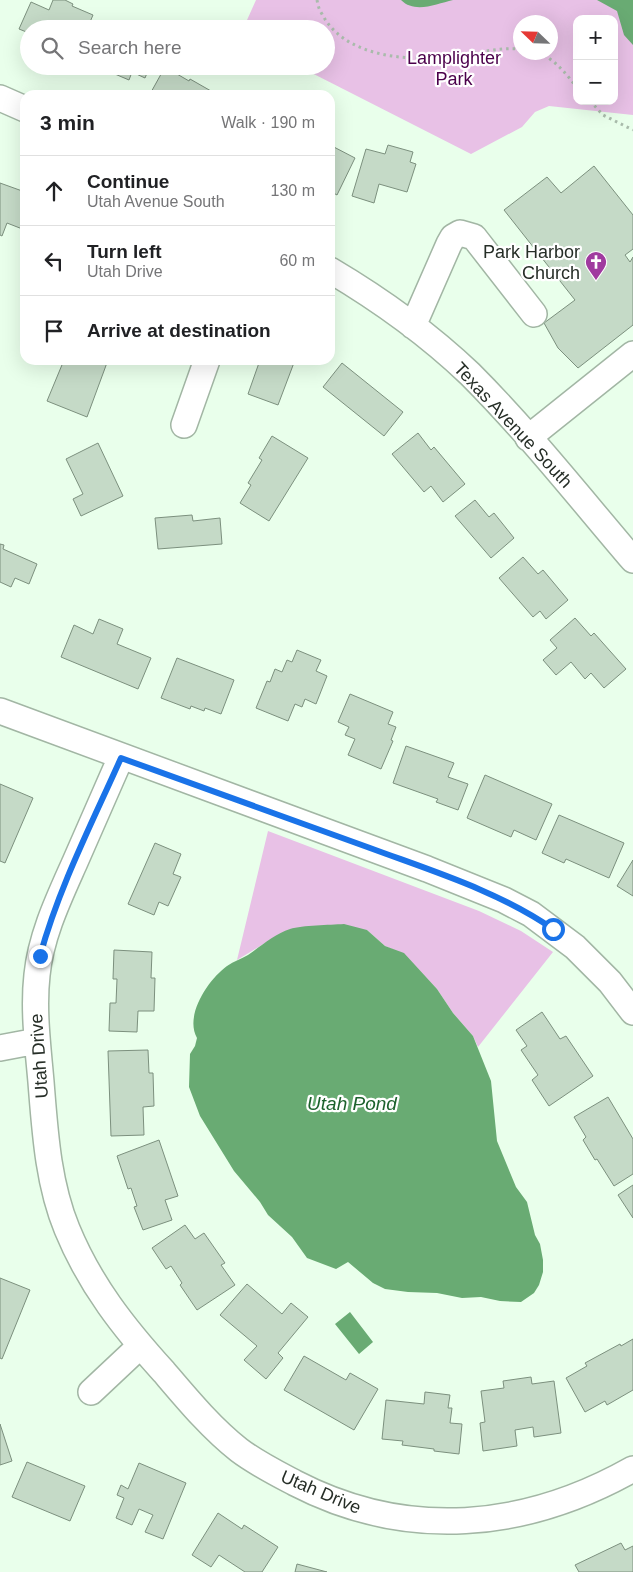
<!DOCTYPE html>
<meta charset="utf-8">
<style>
:root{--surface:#fff;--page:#f2f2f2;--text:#202124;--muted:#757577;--line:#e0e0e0}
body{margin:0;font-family:Arial,sans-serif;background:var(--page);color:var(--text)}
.controls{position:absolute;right:15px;top:15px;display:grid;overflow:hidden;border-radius:10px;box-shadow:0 5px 20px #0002}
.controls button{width:45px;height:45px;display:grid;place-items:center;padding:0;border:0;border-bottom:1px solid var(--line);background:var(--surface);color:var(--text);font:25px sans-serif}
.compass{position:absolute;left:513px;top:15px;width:45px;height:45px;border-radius:50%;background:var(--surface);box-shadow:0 5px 20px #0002;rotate:293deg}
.stop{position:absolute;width:15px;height:15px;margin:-11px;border:4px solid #1a73e8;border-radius:50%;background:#fff}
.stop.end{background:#1a73e8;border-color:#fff;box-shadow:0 1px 5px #0008}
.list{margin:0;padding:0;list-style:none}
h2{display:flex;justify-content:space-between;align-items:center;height:65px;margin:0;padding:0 20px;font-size:21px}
h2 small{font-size:16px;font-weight:400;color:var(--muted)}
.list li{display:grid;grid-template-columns:32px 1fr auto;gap:15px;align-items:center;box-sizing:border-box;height:70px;padding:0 20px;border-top:1px solid var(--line)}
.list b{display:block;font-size:19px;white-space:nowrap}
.list p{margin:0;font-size:16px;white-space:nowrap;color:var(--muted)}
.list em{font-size:16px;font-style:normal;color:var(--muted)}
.icon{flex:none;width:28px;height:28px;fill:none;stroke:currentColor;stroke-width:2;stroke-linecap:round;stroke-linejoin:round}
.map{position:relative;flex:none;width:633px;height:1572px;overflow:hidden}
.search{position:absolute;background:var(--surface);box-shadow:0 5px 20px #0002;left:20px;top:20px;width:315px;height:55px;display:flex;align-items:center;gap:12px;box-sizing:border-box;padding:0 18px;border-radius:28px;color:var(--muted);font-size:19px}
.panel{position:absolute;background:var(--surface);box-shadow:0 5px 20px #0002;left:20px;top:90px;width:315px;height:275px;border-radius:15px}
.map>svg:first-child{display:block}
</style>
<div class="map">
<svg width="633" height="1572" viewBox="0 0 633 1572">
<rect width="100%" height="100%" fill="#e9ffeb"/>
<path fill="#e8c1e6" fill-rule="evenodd" d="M256,0h377v115l-84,-9 -14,6 -13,15 -51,27 -173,-88h28v-37h-83zM577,19h37v82h-37zM520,22h30v30h-30z
M268,831l211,80 42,20 32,21 -75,95 -5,-11 -20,-23 -16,-24 -33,-35 -19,-8 -18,-16 -76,-1 -21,11 -33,20z"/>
<path fill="#69ab73" d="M401,0h52c-17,4 -38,14 -52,0z
M597,0h36v45l-9,-10 -7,-24z
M344,924l23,6 18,16 19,7 33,36 16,24 20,23 18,45 6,60 19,46 11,15 8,33 5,9 3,16v12l-4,13 -5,8 -13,9 -21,-1 -19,-4 -19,1 -25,-5 -29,-1 -23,-3 -12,-6 -25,-21 -12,7 -29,-11 -15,-21 -24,-22 -8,-13 -26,-31 -34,-55 -11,-29 1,-33 5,-8 2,-8c-13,-23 12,-59 30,-72 7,-5 14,-7 21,-11 13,-9 27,-21 42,-26 13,-4 39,-4 54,-5z
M350,1312l23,30 -14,12 -24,-30z"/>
<path fill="#c5dac7" stroke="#7c907e" d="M53,0h12l8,4 -1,2 21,9 -6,14h-58v4l-10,-4 12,-27 18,8z
M96,66h54l-5,12 -13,-6 -3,8z
M165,67l24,14 1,-2 21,12 -2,4h-57l-2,-1z
M330,145l25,13 -18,37 -7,-4z
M388,145l25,7 -3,10 6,2 -9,28 -28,-8 -5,19 -22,-7 14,-47 19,5z
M594,166l39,49v34l-8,6 5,7 3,-5v68l-55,43 -20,-20 -14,-25 31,-23 -71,-90 43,-33 14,16z
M0,183l25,9v38l-18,-7 -5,13 -2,-1z
M64,360h44l-21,57 -40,-16z
M260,360h35l-17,45 -30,-11z
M342,363l61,49 -19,24 -61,-49z
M418,433l13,17 3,-3 31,37 -22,18 -12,-16 -7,6 -32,-38z
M272,436l36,22 -39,63 -29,-18 11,-18 -3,-2 14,-23 -3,-2z
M98,443l25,53 -42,20 -8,-17 10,-5 -17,-35z
M475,500l14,17 5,-4 20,25 -23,20 -36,-42z
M192,515l1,6 27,-3 2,26 -64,5 -3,-31z
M0,544l4,1 -1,4 34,15 -8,20 -14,-6 -4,9 -11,-5z
M523,557l15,17 5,-4 25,30 -22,19 -6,-8 -7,6 -34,-39z
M575,618l16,18 3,-3 32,36 -22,19 -13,-15 -6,6 -14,-17 -15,13 -13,-15 14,-12 -7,-8z
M99,619l24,10 -6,15 34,14 -13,31 -77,-32 13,-32 19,9z
M297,650l24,10 -5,11 11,5 -11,28 -11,-5 -3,8 -7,-3 -7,17 -32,-13 11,-27 3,1 5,-13 7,3 5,-12 5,2z
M177,658l57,22 -13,34 -16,-6 -1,3 -13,-5 -1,3 -29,-11z
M350,694l43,18 -5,12 8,3 -5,13 2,1 -12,28 -33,-14 7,-16 -10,-4 4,-8 -11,-5z
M406,746l48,17 -6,14 20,7 -10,26 -22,-8 2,-3 -45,-16z
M485,775l67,29 -16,36 -22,-10 -3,7 -44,-19z
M0,784l33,14 -28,65 -5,-2z
M559,815l65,28 -15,35 -43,-19 -2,4 -22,-10z
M155,843l26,11 -8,20 8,3 -13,29 -9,-4 -5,13 -26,-11z
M633,860v36l-16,-10z
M114,950l38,2 -1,26h4l-1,33h-16l-1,21 -28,-1 1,-28h6l1,-24h-4z
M542,1012l18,27 6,-3 27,40 -44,30 -17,-26 6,-5 -17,-25 6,-4 -11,-16z
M148,1050l1,23h4l1,33 -11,1 1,28 -33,1 -3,-85z
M608,1097l25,42v35l-19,12 -17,-27 -2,1 -12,-20 3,-3 -12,-20z
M159,1140l19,56 -13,4 7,20 -29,10 -9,-23 3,-1 -6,-18 -3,1 -11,-33z
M633,1185v33l-15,-23z
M185,1225l10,14 9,-6 21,30 -4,2 14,20 -38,25 -17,-25 2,-2 -11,-17 -5,3 -14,-21z
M0,1278l30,12 -28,69 -2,-1z
M247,1284l35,30 9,-11 17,14 -30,36 5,5 -17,21 -22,-19 13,-14 -37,-31z
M633,1339v51l-26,15 -2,-4 -20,11 -19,-34 21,-12 -2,-3 35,-19 1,2z
M304,1356l42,24 4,-7 28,16 -24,41 -70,-40z
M531,1377l1,7 22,-3 7,52 -27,4 -1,-10 -18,3 2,16 -34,5 -3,-28 5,-1 -4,-31 23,-3 -1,-7z
M425,1392l25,3 -2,13h4l-2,15 12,1 -3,30 -25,-3v-2l-32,-4 1,-4 -21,-2 4,-39 38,4z
M0,1424l12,37 -12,4z
M27,1462l58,24 -15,35 -58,-24z
M139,1463l47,20 -23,56 -18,-7 8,-17 -14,-6 -7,16 -16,-7 8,-20 -7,-3 4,-10 7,4z
M218,1513l24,16 2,-4 34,22 -16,25h-17l-26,-17 -8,12 -19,-12z
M621,1543l4,7 8,-4v26h-54l-4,-7z
M297,1564l30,8h-32z"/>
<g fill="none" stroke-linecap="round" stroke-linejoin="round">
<g stroke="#a2b6a4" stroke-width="28">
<path id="minor" d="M0,98l25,11
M330,270c49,29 98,64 140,104 58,58 110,124 163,186
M413,326l36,-82 4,-7 7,-4 14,4 60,77
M184,425l23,-65
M528,438l105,-84
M0,711l427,158 77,31 27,14 44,33 35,35 23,30
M121,757c-15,35 -31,70 -46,105 -16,36 -34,73 -38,113 -4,35 1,72 4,107 4,50 7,101 26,147 23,56 57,99 97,143 23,27 47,56 75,78 17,13 37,23 56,33 112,58 230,47 338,-14
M0,1048l37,-7
M91,1392l49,-46"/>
</g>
<path stroke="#a9bbab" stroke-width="3" stroke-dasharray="2.5 4" stroke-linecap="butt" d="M317,0c1,5 2,10 5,14 22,42 81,47 123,43 25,-2 51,-10 75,-8
M538,52c17,8 28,21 39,36
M590,101l13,14 30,15"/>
<use href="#minor" stroke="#fff" stroke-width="25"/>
</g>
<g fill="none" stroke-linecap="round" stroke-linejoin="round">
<path stroke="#1a73e8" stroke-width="6" d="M40,956c19,-69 52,-133 81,-198 83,30 166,60 249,90 62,23 128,43 183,81"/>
</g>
<defs>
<g id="church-pin" transform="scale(1.125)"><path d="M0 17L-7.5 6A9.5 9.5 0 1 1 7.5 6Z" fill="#a03a9f" stroke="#fff"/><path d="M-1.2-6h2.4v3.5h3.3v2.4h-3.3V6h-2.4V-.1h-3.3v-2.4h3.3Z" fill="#fff"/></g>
</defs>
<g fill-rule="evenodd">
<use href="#church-pin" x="596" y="262"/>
</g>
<g text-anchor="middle" stroke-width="4.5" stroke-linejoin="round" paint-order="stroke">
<g font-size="18" fill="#4b004b" stroke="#fff">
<text x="454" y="64">Lamplighter<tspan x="454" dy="21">Park</tspan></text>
</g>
<g font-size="18" fill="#262e27" stroke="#fff" text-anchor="end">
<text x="580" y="258">Park Harbor<tspan x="580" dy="21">Church</tspan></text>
</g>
<g font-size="18" fill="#262e27" stroke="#fff">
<text transform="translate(513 425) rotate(47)" y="6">Texas Avenue South</text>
<text transform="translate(39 1056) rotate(-94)" y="6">Utah Drive</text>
<text transform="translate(321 1492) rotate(23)" y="6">Utah Drive</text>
</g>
<g font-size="19" font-style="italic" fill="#1d622d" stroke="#fff">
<text x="352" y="1110">Utah Pond</text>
</g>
</g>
</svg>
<div class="controls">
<button>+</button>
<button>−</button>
</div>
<svg class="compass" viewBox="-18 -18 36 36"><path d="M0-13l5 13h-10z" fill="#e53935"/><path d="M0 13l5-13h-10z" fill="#757577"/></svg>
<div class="stop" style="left:553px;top:929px"></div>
<div class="stop end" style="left:40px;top:956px"></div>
<div class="search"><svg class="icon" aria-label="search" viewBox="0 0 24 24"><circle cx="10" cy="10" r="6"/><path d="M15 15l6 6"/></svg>Search here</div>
<section class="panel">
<h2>3 min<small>Walk · 190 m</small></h2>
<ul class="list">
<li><svg class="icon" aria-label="ahead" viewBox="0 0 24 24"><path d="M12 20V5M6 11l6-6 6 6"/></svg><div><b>Continue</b><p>Utah Avenue South</p></div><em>130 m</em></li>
<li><svg class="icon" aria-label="left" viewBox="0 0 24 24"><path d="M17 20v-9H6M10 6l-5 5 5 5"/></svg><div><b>Turn left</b><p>Utah Drive</p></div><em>60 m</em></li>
<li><svg class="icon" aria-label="arrive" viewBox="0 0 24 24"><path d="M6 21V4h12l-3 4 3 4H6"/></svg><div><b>Arrive at destination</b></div></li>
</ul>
</section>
</div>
